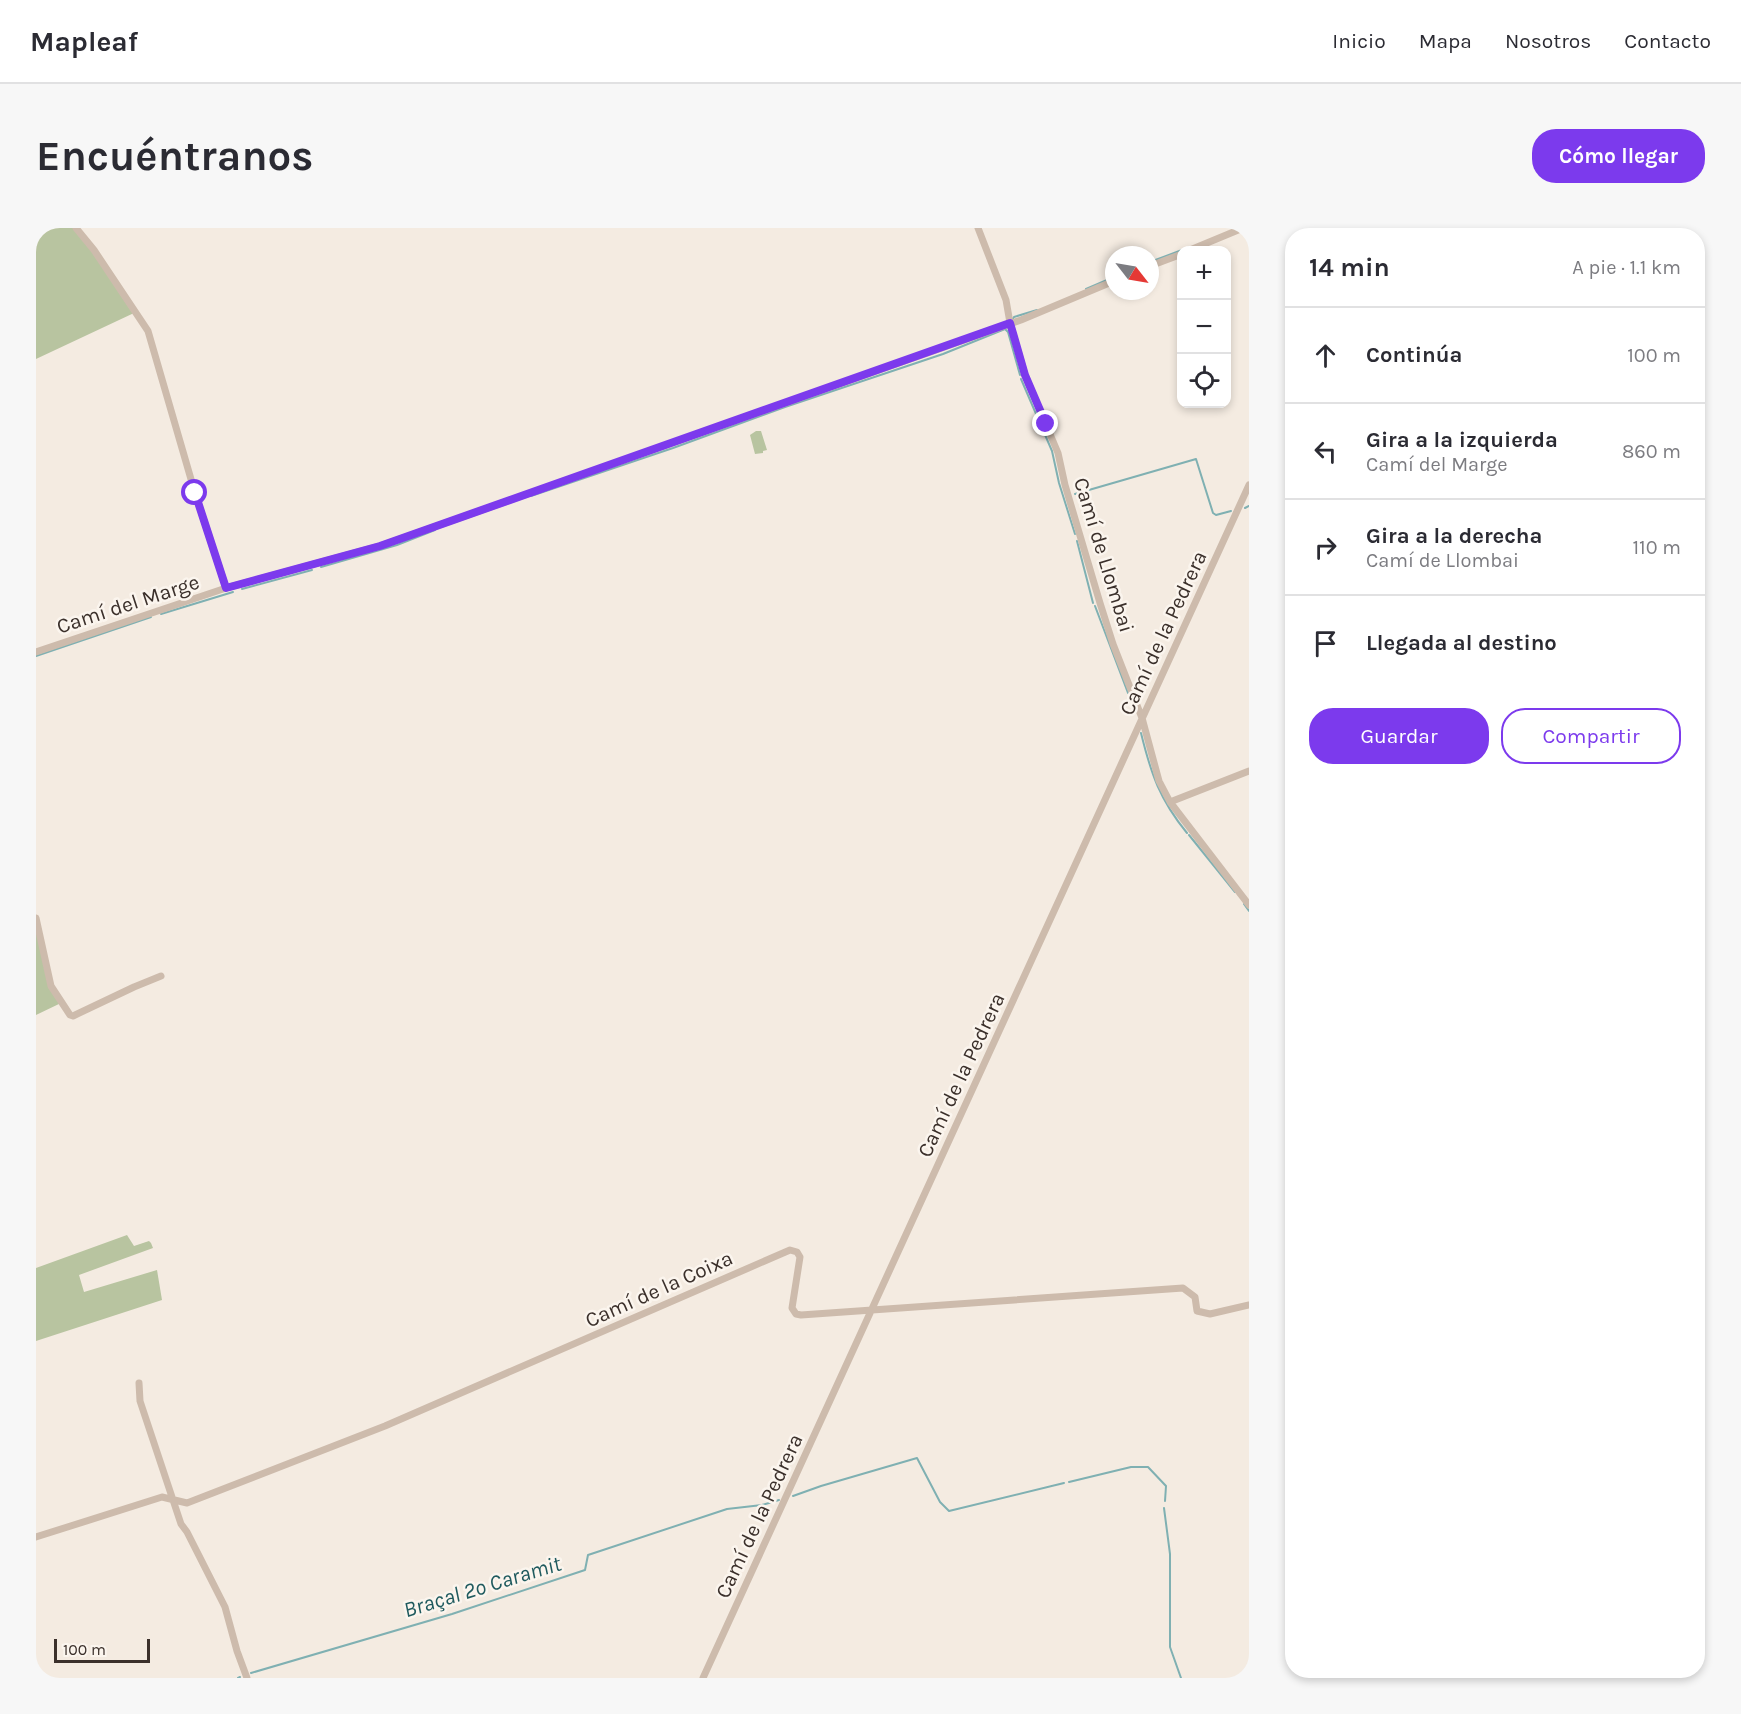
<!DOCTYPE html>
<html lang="es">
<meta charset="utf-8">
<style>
:root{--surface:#fff;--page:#f7f7f7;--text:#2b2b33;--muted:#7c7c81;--line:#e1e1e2;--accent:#7c3aed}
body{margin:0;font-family:Karla,sans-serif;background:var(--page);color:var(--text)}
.controls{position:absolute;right:18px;top:18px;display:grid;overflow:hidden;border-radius:12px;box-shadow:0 3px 9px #0003}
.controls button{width:54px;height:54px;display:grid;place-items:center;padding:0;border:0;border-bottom:2px solid var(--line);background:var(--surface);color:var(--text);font:30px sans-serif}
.compass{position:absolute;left:1069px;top:18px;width:54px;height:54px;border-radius:50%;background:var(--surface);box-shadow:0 3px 9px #0003;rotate:121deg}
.scale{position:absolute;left:18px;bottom:15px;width:96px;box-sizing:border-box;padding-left:6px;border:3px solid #3b302b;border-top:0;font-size:16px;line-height:21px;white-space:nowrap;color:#3b302b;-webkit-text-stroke:4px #fbf5ee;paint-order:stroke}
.stop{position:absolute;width:18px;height:18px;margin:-14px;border:4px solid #7c3aed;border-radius:50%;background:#fff}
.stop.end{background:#7c3aed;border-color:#fff;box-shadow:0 2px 6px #0008}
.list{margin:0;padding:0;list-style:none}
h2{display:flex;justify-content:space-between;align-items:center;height:78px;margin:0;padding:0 24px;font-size:26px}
h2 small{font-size:20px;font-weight:400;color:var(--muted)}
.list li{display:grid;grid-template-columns:39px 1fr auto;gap:18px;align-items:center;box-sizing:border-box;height:96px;padding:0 24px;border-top:2px solid var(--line)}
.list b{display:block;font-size:22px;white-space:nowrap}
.list p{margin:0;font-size:20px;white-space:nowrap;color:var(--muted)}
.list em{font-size:20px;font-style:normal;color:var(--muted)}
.actions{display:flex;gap:12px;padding:18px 24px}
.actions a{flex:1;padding:14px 0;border:2px solid var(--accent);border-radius:24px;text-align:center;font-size:21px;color:var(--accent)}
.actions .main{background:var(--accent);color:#fff}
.icon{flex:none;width:33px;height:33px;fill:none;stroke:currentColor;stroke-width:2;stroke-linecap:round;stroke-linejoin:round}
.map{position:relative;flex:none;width:1213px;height:1450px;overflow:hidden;border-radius:24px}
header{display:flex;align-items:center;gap:36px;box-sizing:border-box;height:84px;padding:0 30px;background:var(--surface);border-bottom:2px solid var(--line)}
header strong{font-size:28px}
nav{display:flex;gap:33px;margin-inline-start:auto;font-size:21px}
.intro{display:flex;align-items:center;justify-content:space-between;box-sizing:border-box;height:144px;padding:0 36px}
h1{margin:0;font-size:42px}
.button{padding:15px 27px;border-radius:24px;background:var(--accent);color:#fff;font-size:21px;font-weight:700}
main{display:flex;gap:36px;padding:0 36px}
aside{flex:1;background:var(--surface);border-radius:24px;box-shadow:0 3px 9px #0003}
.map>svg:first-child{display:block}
</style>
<header>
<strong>Mapleaf</strong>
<nav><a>Inicio</a><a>Mapa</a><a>Nosotros</a><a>Contacto</a></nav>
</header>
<div class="intro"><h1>Encuéntranos</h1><a class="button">Cómo llegar</a></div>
<main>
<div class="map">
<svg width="1213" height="1450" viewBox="0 0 1213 1450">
<rect width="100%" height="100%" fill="#f4ebe1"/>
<path fill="#b8c4a0" d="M0,0h38l19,23 41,62 -98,46z
M720,203h5l6,19 -4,1v2l-8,1 -5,-19z
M0,693l11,50 14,32 -25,12z
M91,1007l7,11 15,-5 2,2 2,5 -74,27 5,17 73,-22 5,30 -126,41v-73z"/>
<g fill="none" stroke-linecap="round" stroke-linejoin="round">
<path stroke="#7fb0b2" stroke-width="2" d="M1114,34l40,-15
M1050,61l28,-12
M976,92l2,-3 23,-7
M985,151l31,72 7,32 16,51
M1039,266l121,-35 17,54 3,2 15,-4
M495,268l142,-48 112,-41 158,-53 62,-25 3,3 12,43
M1209,280l4,-2
M1041,313l16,62
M285,339l76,-22 38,-15
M206,361l70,-19
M1059,378l33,87
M125,386l72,-22
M0,428l115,-39
M1105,505c10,41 19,67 46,100
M1153,607l46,57
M1208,676l5,7
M1033,1254l62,-15h17l18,19 -1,15
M757,1268l28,-10 96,-28 23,44 9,9 115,-28
M1128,1280l6,46v93l11,31
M215,1445l201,-59 133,-44 3,-15 139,-46 35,-4 17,-5
M202,1450l2,-1"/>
<path stroke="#cdbbac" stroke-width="7" d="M40,0l18,22 54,81 47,162 31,95
M942,0l28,72 4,23 15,52 33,78 7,32 35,118 13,41 29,74 17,63 11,21 79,103
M1154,22l53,-22
M1114,38l32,-12
M0,424l190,-64 154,-42 641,-226 93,-39
M1134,574l79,-31
M0,690l15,68 19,29 3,1 61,-29 27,-11
M103,1155l1,18 41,123 6,8 38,75 12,44 10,27
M0,1309l126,-40 25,6 198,-77 405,-176 7,2 3,5 -8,51 4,6 5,1 382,-27 12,9 2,14 13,3 39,-9
M667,1450l546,-1193"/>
</g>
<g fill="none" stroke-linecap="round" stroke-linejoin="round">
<path stroke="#7c3aed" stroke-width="8" d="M159,265l31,95 154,-42 630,-223 15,52 21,49"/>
</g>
<g text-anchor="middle" stroke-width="5" stroke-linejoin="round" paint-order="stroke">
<g font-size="21" fill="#3b302b" stroke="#fbf5ee">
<text transform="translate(1068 327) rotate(73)" y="7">Camí de Llombai</text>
<text transform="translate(92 376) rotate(-18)" y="7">Camí del Marge</text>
<text transform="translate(1127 405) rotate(-65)" y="7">Camí de la Pedrera</text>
<text transform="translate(925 847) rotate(-65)" y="7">Camí de la Pedrera</text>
<text transform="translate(623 1061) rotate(-24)" y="7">Camí de la Coixa</text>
<text transform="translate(723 1288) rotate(-65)" y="7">Camí de la Pedrera</text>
</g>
<g font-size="22" font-style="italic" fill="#1f5a5e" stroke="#fbf5ee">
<text transform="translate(446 1358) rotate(-17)" y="8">Braçal 2º Caramit</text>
</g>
</g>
</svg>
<div class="controls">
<button>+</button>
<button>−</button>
<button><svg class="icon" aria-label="locate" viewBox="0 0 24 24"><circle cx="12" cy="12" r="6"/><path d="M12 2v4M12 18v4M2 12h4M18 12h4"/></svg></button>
</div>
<svg class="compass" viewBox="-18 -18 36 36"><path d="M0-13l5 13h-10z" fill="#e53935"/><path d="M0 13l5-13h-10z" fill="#7c7c81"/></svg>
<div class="scale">100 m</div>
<div class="stop" style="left:159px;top:265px"></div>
<div class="stop end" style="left:1010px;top:196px"></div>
</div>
<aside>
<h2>14 min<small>A pie · 1.1 km</small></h2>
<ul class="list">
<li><svg class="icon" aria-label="ahead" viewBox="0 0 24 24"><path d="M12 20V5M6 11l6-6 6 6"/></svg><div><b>Continúa</b></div><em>100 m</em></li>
<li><svg class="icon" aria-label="left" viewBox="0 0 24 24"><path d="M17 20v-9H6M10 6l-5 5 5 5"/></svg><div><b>Gira a la izquierda</b><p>Camí del Marge</p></div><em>860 m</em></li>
<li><svg class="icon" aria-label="right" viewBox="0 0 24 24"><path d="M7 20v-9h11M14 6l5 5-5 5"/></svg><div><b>Gira a la derecha</b><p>Camí de Llombai</p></div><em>110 m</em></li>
<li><svg class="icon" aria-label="arrive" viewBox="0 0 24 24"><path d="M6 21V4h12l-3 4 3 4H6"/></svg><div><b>Llegada al destino</b></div></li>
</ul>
<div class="actions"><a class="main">Guardar</a><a>Compartir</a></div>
</aside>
</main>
